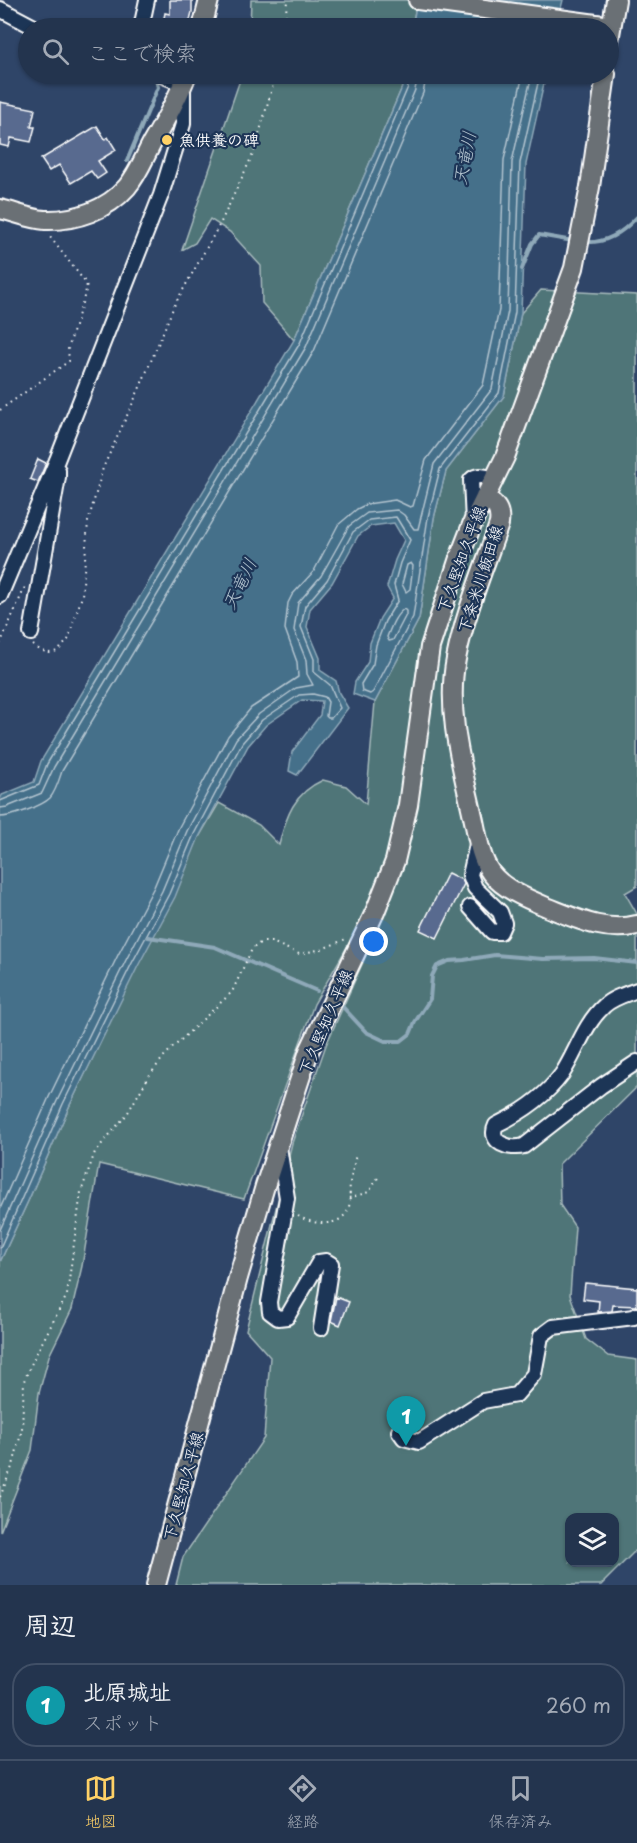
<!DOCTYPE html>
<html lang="ja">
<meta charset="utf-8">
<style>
:root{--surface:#23344e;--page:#2b3c55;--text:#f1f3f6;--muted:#a3aab6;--line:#404f66;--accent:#ffd166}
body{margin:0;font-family:"Playpen Sans","Klee One",sans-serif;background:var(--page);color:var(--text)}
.controls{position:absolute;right:18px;bottom:18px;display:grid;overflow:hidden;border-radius:12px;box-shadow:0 2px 4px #0004}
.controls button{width:54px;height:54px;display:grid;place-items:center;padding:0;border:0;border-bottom:2px solid var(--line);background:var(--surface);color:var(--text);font:30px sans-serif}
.you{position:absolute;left:374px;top:942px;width:21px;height:21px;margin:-15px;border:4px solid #fff;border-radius:50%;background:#1a73e8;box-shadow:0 0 0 9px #1a73e833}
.badge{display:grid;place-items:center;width:39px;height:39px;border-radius:50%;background:var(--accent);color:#fff;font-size:20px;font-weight:700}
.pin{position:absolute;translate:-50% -50px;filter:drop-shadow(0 2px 3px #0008)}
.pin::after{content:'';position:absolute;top:32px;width:21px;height:18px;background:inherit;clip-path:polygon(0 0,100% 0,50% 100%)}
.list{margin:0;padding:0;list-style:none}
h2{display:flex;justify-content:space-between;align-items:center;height:78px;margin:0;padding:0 24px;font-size:26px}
h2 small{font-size:20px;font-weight:400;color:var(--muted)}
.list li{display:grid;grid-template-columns:39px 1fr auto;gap:18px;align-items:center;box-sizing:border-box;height:84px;margin:0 12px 12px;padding:0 12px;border:2px solid var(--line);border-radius:24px}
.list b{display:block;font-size:22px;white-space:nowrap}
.list p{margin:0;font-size:20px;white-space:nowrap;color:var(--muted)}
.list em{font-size:20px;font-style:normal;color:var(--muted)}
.icon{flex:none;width:33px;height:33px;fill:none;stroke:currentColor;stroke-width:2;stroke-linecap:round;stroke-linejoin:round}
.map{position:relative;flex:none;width:637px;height:1585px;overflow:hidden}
.search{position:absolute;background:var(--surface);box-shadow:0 2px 4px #0004;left:18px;right:18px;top:18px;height:66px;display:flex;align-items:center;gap:15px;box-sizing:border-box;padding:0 21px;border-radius:33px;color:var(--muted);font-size:22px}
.sheet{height:174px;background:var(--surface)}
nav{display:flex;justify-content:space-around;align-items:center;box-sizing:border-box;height:84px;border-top:2px solid var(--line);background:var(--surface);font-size:16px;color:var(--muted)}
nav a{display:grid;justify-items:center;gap:3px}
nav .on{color:var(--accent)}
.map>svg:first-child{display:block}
</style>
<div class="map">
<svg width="637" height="1585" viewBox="0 0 637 1585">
<rect width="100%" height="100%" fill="#2f4568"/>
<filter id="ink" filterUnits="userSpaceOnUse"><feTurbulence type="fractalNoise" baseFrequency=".0167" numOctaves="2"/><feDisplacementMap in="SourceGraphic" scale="12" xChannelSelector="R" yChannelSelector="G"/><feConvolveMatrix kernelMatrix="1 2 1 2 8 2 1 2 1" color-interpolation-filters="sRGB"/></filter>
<g filter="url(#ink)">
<path fill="#4f7578" stroke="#a7babc" stroke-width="1.5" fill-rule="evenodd" d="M251,0h166l-5,28h-162z
M242,74h163l-2,11 -109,255 -32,-37 -1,-37 -31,-34 -20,-13 -15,24 -13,7z
M541,290l96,5v591l-12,7 12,21v173l-78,77 1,41 15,22 -5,68 16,44 22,17 29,4v189l-36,36h-425l7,-28 81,-119 6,-81 -24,-27 46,-187 34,-98 55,-123 -5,-35 -22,48 -40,69 -70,195 -145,-35 -17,102 -10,43 -23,47 -10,37 -7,57 -32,82v-270l29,-63 40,-92 130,-270 20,-34 40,22 20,20c7,-29 15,-52 44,-65l23,6 20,18 9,-102 44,-83 15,-101 12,-47 58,-75 17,-83zM570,1518h44v44h-44z"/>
<path fill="#446f8a" stroke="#8fa9b9" stroke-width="1.5" d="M417,0h146l-7,28h-144z
M405,74h141l-20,90 -5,149 -17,83 -58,75 -12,47 -15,101 -44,83 -22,-8 2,-12 13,-20 2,-19 10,-25 13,-20 -6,-11 8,-27 9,-20 -10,-17 -23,3 -13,10 -26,47 -22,26 -3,18 13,31v12l16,11 3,12 9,15 -51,67 -8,-4 3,-19 28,-37 2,-14 -20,-1 -36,25 -18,21 -49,91 -24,60 -37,69 -69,141 -40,92 -29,63v-462l2,-5 32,-13 7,-21 253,-421 109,-255z"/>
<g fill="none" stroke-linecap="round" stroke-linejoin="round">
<path stroke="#b4c5d0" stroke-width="1.5" d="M411,563l2,3 -3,23 -4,3 -4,-8 5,-19z
M404,609l2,2v4l-13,25 -4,1 -2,-4c4,-10 8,-22 17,-28z
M0,801l39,-16 8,-21 253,-421 108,-256 2,-13
M0,808l7,-1 35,-14 12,-26 252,-420 109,-257 3,-16
M0,817c11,0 42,-11 50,-19 6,-7 9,-18 12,-27l252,-420 109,-258 4,-19
M0,1209l49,-112 69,-142 36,-68 25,-60 49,-91 23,-28 47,-31 -1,-15 -12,-33 3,-26 4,-8 22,-24 24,-46 19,-16 10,-5 28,-4 15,7 3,-1 13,-46 57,-75 16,-75 5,-150 19,-86
M0,1230l57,-129 69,-141 36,-69 25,-60 49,-92 23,-25 37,-26 17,-3 -6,-11 -1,-14 -12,-30 4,-27 23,-27 28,-50 18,-13 30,-3 7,5 10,14h4l16,-65 58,-75 16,-78 4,-149 20,-88
M0,1248l63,-144 69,-141 37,-69 25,-60 48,-91 20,-23 37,-25 14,-1 12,3 3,5 -2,14 2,2h3l9,-10 -10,-23 -16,-13v-13l-13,-32 4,-21 22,-26 26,-48 16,-12 27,-3 14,23 -10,23 -6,22 4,15 -13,21 -9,24 -3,19 -12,20 1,7 8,3 3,-2 40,-75 15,-100 12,-48 59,-76 16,-81 5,-149 20,-89"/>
<path stroke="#8fa9b9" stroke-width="4" d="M148,28l5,-27
M127,161l31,-74 -1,-3
M583,242c23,2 39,-9 54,-25
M522,269l10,-25 7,-9 34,6
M148,937l67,10 102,44
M341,1005l25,27 19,9h16l9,-7 5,-12 15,-23 2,-23 5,-10 12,-5 15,-1 31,-5 48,4 51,-1 43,5"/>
</g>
<path fill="#586b8f" stroke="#fff" stroke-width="1.5" d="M170,0h22v12l-4,16h-26l3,-15 5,1z
M0,102l35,7 -4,18h4l-4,15 -20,-4 -2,9 -9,-2z
M97,126l8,13 3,-2 8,13 -18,11 8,12 -9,6 -6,-8 -20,12 -12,-18 -10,6 -8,-12z
M38,459l8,4 -8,19 -8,-3z
M448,873l14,7 2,4 -27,54 -17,-8z
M585,1283l52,5v18l-24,-1 -1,6 -14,1 1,-11 -16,-2z
M336,1297l13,5 -9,23 -9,-4z"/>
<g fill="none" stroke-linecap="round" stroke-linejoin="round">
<g stroke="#fff" stroke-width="18">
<path id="minor" d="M0,9l36,19
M141,28l6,-28
M473,522l-2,-42c7,-7 14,-3 23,-1
M0,596l57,-136 104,-265 22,-71v-40l-24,-10
M31,633l27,-156v-7
M470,907l22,25h8l4,-9 -4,-11 -25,-24 -5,-13 8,-35
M637,990c-11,4 -25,8 -33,16 -20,18 -28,47 -42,68 -17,23 -41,39 -66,51 -9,18 14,25 28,21l77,-60 36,-24
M279,1147l8,51 -18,104 1,10 8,6 9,-1 32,-55 7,-1 5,3 -10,64
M399,1431l5,7 15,4 64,-41 33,-6 18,-21 7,-38 12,-9 81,-10 3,-2"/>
</g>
<g stroke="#fff" stroke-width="22">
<path id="major" d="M418,0l193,26
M202,28l7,-28
M608,46l8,-46
M0,209c14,3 30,10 45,11 30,1 62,-10 82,-33 11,-13 17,-29 25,-44 13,-22 26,-45 35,-69
M485,497c11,8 16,13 14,27 -15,44 -34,89 -43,135 -10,50 5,104 16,153 5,20 7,44 19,61 13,17 39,27 58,35 28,11 58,25 88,17
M156,1585l82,-307 27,-92 44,-135 66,-139 20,-51 13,-56 22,-158 28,-86 15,-39 32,-65 69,-189 16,-81 16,-113"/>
</g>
<path stroke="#fff" stroke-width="2" stroke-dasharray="1.5 4.5" stroke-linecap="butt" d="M285,28l2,-28
M0,410l69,-49 -1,-12 19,-62 -2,-5 -35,-45
M0,644l25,-57
M33,645l7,5 9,3 9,-2 10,-11 14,-44 6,-74 15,-54 38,-83 33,-79 47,-84 33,-70 22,-78
M349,1198l20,-6 10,-16
M298,1216c13,8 41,13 50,-6 3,-7 1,-20 2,-28 2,-9 4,-18 6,-28
M409,1422l9,-8
M0,1497l14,-35 8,-33 2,-48 10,-23 33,-63 14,-103 14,-40 32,-38 22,-38 16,-21 67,-63 20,-43 9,-7h11l27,12 23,-5 24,-10"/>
<use href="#minor" stroke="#1d3557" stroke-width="14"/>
<use href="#major" stroke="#6b6f75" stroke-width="18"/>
</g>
</g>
<circle fill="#ffd166" stroke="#1d3557" stroke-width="2" cx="167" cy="140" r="6"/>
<g text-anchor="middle" stroke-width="4.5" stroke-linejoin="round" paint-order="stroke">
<g font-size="16" font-weight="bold" fill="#fff" stroke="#1d3557" text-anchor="start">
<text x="179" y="146">魚供養の碑</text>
</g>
<g font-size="16" fill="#fff" stroke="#1d3557">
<text transform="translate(461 559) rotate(-70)" y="6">下久堅知久平線</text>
<text transform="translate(480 579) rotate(-72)" y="6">下条米川飯田線</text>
<text transform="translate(325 1022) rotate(-67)" y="6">下久堅知久平線</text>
<text transform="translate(183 1486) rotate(-75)" y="6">下久堅知久平線</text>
</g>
<g font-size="18" font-style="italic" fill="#b4c5d0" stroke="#1d3557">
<text transform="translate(465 158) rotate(-79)" y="6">天竜川</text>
<text transform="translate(240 584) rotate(-64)" y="6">天竜川</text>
</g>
</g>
</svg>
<div class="controls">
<button><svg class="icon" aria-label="layers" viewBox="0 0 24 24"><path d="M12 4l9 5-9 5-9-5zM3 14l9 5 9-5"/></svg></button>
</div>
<div class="you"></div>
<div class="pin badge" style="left:406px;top:1446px;background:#0f9aa8">1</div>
<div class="search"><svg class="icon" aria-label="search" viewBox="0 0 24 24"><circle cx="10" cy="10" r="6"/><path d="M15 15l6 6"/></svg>ここで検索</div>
</div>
<section class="sheet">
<h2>周辺<small></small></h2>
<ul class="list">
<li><span class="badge" style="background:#0f9aa8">1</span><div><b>北原城址</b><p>スポット</p></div><em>260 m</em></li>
</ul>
</section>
<nav>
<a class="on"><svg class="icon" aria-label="map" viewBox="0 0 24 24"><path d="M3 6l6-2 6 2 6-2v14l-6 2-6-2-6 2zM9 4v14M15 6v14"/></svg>地図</a>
<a><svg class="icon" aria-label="directions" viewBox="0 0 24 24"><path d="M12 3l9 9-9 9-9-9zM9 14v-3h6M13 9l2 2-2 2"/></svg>経路</a>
<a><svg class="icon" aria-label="saved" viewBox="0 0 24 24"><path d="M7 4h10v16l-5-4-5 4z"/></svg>保存済み</a>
</nav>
